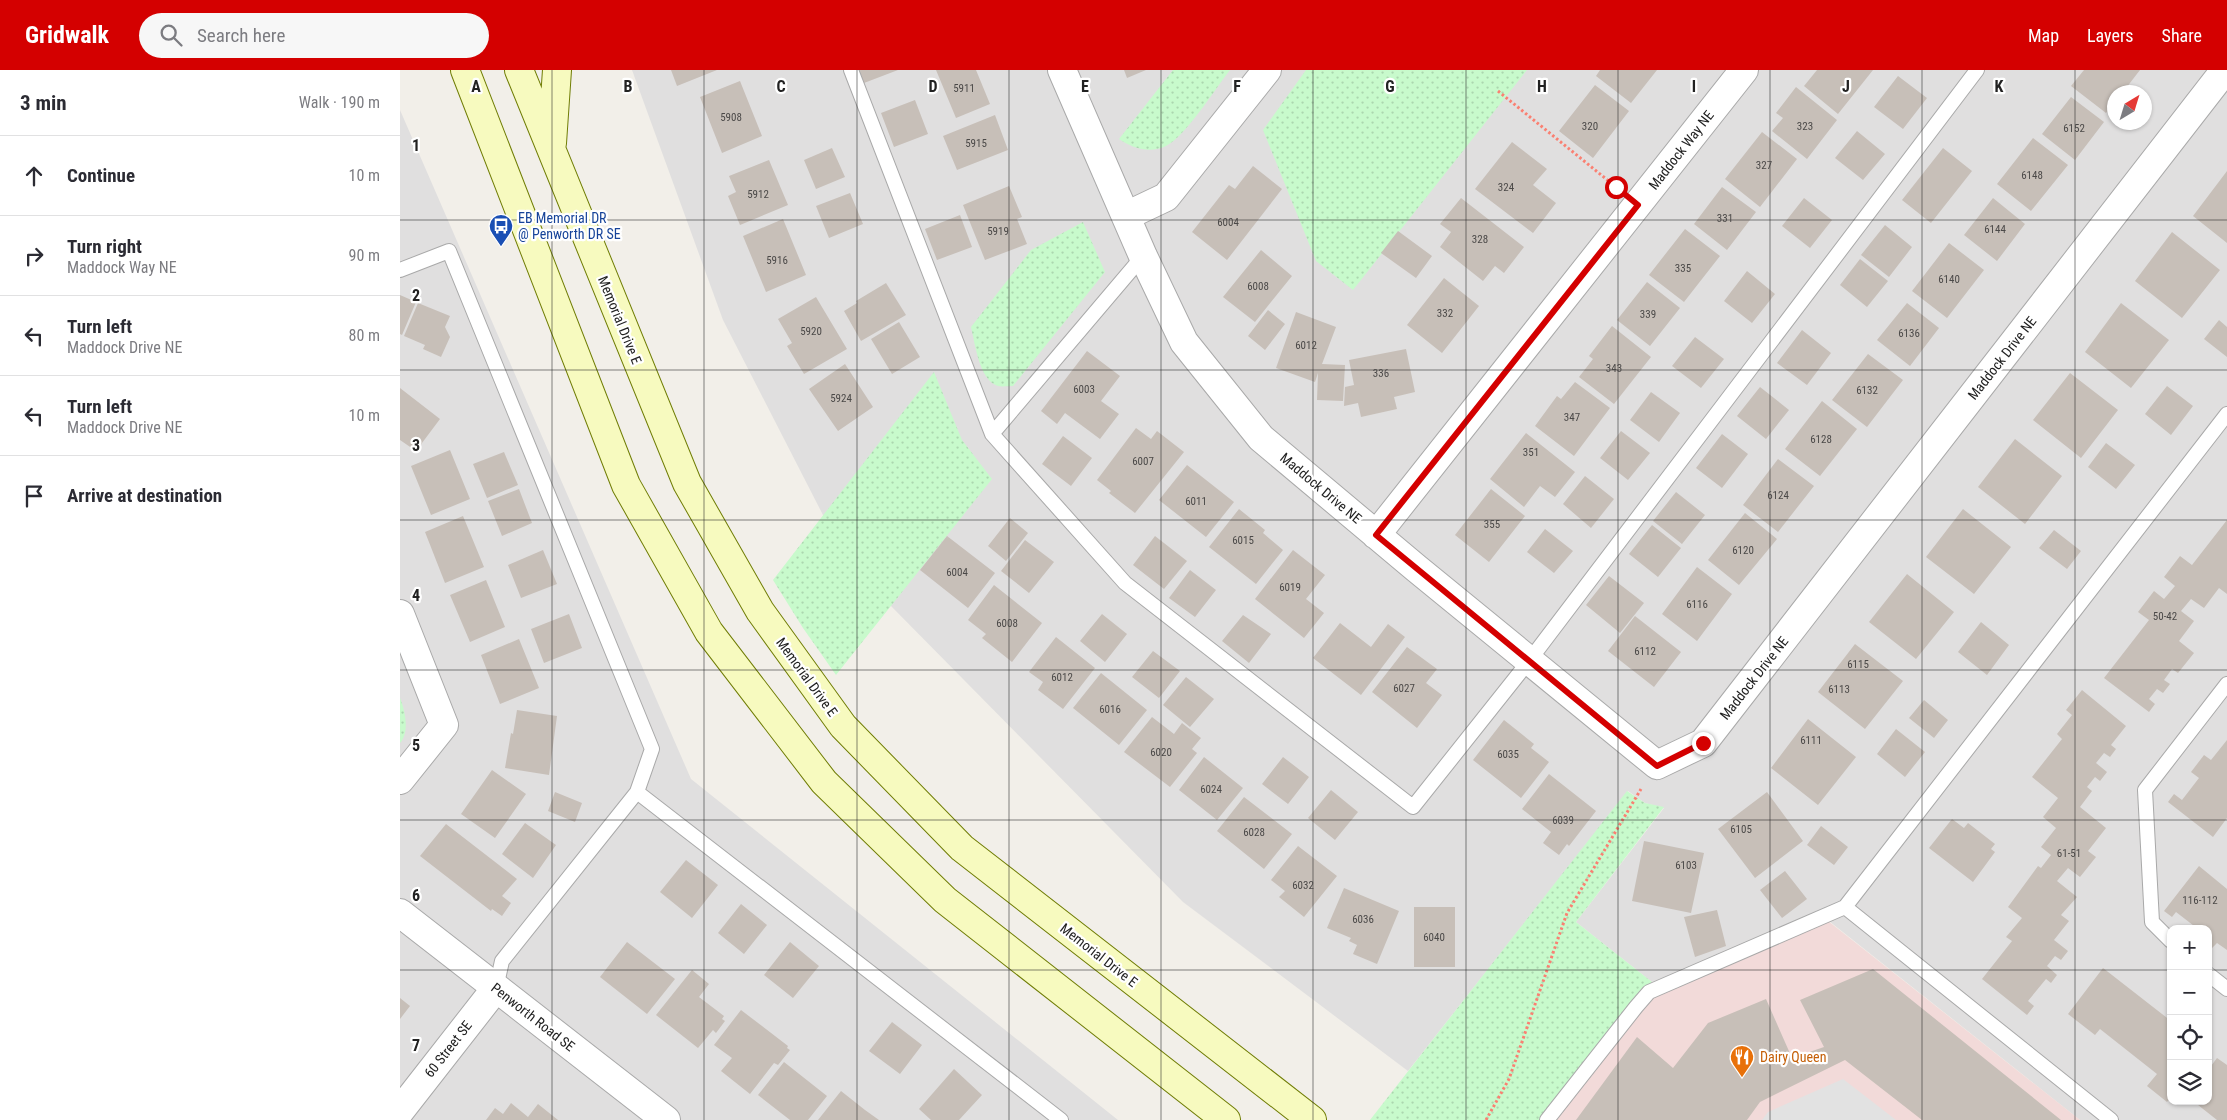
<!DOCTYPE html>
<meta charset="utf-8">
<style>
:root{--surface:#fff;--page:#f7f7f7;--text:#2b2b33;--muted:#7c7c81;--line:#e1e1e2;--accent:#d40000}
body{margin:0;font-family:"Roboto Condensed",sans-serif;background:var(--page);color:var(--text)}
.controls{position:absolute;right:15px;bottom:15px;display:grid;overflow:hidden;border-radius:10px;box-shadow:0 1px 4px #0004}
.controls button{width:45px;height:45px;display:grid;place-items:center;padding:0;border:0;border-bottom:1px solid var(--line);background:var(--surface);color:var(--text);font:25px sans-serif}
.compass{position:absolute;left:1707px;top:15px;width:45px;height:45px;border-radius:50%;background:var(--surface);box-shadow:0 1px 4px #0004;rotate:38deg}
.stop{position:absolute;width:15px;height:15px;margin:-11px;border:4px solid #d40000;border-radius:50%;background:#fff}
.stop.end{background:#d40000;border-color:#fff;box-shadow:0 1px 5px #0008}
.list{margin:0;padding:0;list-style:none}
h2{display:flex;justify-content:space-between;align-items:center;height:65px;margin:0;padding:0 20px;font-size:21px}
h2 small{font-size:16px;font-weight:400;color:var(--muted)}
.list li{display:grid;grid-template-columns:32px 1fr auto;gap:15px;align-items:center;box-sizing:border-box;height:80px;padding:0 20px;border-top:1px solid var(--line)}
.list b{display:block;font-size:19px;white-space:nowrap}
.list p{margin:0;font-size:16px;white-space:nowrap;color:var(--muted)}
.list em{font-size:16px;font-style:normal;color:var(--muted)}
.icon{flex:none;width:28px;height:28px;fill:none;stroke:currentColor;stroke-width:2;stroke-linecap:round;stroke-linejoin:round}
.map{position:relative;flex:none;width:1827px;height:1050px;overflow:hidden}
header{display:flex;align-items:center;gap:30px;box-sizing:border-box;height:70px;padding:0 25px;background:var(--accent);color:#fff}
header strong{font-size:24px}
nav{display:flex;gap:28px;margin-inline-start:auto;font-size:18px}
.search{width:350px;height:45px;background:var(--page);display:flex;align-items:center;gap:12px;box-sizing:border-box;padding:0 18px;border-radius:28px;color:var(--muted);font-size:19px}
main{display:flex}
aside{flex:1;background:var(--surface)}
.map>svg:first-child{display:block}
</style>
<header>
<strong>Gridwalk</strong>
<div class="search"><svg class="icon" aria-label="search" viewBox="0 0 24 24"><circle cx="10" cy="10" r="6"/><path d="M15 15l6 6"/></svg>Search here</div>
<nav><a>Map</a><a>Layers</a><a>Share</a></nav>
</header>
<main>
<aside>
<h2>3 min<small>Walk · 190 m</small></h2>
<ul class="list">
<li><svg class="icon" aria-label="ahead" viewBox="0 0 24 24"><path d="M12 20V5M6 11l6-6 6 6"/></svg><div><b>Continue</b></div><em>10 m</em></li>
<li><svg class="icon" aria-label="right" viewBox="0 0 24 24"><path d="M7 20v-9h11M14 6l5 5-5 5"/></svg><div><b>Turn right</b><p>Maddock Way NE</p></div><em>90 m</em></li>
<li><svg class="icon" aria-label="left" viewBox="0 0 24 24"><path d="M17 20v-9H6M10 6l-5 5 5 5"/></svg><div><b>Turn left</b><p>Maddock Drive NE</p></div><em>80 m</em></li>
<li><svg class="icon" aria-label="left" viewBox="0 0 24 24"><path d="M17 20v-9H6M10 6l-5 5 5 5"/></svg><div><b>Turn left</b><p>Maddock Drive NE</p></div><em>10 m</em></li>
<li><svg class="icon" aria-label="arrive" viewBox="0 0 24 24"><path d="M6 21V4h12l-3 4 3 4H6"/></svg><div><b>Arrive at destination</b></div></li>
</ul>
</aside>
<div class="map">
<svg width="1827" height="1050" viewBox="0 0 1827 1050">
<defs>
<pattern id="park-dots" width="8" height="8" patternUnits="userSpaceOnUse" patternTransform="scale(1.25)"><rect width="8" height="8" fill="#c8facc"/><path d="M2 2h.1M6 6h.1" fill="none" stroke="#acd6af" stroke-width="1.8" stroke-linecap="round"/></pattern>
</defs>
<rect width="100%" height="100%" fill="#f2efe9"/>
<path fill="#e0dfdf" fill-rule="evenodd" d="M232,0h1595v1050h-147l-251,-199 -177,61 -76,-60 88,-114 -19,-5 -17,-12 -220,280 -225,-169 -292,-296 -68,-91 -100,-195zM1714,22h30v30h-30zM1771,859h37v172h-37z
M0,40l291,669 427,341h-718z"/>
<path fill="#f2dad9" d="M1428,851l252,199h-538l104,-131z"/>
<path fill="url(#park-dots)" d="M773,0h57c-15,19 -45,67 -64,76 -16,8 -34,2 -47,-7z
M906,0h221l-174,220 -37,-29 -53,-131z
M683,152l22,50 -92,114c-4,0 -11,1 -15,0 -19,-6 -23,-43 -27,-59l60,-77z
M534,302l28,68 30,39 -156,196 -33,-47 -30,-48z
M0,628c5,12 10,34 0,45z
M1227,721l18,12 19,4 -88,115 76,60 -110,138h-172z"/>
<path fill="#e2e2e2" d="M1443,1009l53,41h-134l6,-8z"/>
<path fill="#c7bfb8" d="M271,0h46l-40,16z
M459,0h39l-34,13z
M536,0h40l14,34 -34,14z
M724,0h22l-19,8z
M1200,0h57l-26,33 -35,-27z
M1417,0h56l-35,44 -34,-28z
M1684,0h56l-17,22h-9v11l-8,10 -35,-27z
M1498,6l29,22 -24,31 -29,-22z
M340,11l22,55 -40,17 -22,-56z
M1195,15l34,26 -36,47 -34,-27z
M1396,17l41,33 -30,39 -35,-28 11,-13 -7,-5z
M1671,27l33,25 -29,38 -33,-26z
M515,30l13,34 -34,13 -13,-34z
M595,45l13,35 -51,20 -14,-34z
M1457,61l28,23 -22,26 -28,-22z
M1362,62l35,27 -37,48 -35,-28z
M1633,68l35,27 -37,46 -34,-27z
M1112,72l35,27 -14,16 23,18 -23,30 -58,-44z
M432,78l13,29 -29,12 -12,-29z
M1543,78l29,23 -41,52 -29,-23z
M369,90l19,45 -48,20 -12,-29 8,-4 -7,-16z
M853,96l29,23 -55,71 -35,-28 37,-47 6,4z
M1827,101v72l-34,-27z
M609,116l13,31 -5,2 10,25 -42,16 -22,-55z
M1322,117l34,25 -29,38 -33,-26z
M450,123l13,31 -34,14 -13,-32z
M1061,128l63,49 -20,26 -9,-7 -12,15 -43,-34 11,-15 -11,-8z
M1404,128l28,22 -22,28 -28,-22z
M1593,128l32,26 -28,37 -33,-26z
M560,145l12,32 -35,13 -12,-31z
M383,149l23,56 -40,17 -23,-56z
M1485,155l27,22 -23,30 -28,-22z
M1285,159l35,27 -36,46 -35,-27z
M998,161l34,25 -16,22 -35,-25z
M1772,162l48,38 -38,48 -47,-37z
M1549,173l35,27 -37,48 -35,-27z
M861,180l31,26 -37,46 -32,-25z
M1460,189l28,22 -21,26 -27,-22z
M1347,201l28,23 -23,29 -28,-22z
M1044,208l35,28 -37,47 -35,-28z
M1247,212l33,26 -30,38 -33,-26z
M486,213l20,32 -45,26 -17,-30 13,-8 -1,-2z
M0,225l16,7 -14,33 -2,-1z
M416,227l31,52 -43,25 -17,-28 5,-3 -14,-24z
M18,233l32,13 -5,11 5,10 -9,20 -18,-8 2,-4 -21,-9z
M1507,233l32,25 -29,38 -33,-26z
M1721,233l48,37 -38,48 -46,-36z
M868,240l17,14 -20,26 -17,-14z
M896,242l40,15 -14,37 23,1 -2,36 -26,-1 1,-27 -3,9 -39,-14z
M1819,250l8,7v30l-23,-18z
M499,252l21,35 -28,17 -21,-35z
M1212,256l39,31 -37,47 -35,-27 14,-18 -4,-3z
M1402,260l29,23 -24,32 -30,-22z
M1295,267l29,22 -23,29 -29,-22z
M1006,279l9,43 -21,5 3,12 -36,8 -3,-14 -14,3 1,-19 9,-2 -5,-25z
M687,281l33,25 -19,25 18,13 -19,25 -35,-26 -8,11 -16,-13z
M1468,284l35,26 -36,47 -35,-27z
M445,294l28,43 -35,24 -29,-42z
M1670,303l48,37 -37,48 -48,-38z
M1175,312l35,26 -36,48 -39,-30 22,-30 4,3z
M1767,316l26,20 -22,29 -26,-21z
M1360,317l29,23 -23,29 -29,-23z
M0,318l40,31 -24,32 -16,-11z
M1251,322l29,21 -21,29 -29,-22z
M1422,331l35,28 -37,47 -35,-27z
M736,358l15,11 6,-8 27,21 -49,61 -26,-20 2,-2 -14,-11z
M1221,361l29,22 -22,27 -28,-22z
M1126,363l49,39 -20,25 -15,-11 -16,21 -34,-28z
M1322,364l26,20 -26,34 -26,-20z
M663,366l29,22 -21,28 -29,-22z
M1615,369l47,37 -37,48 -47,-37z
M1706,373l29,22 -19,24 -28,-22z
M50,380l20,49 -39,16 -20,-49z
M104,382l14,33 -31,13 -14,-34z
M1378,389l36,27 -36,46 -35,-27z
M787,395l47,37 -28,35 -47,-37z
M1185,406l29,23 -23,29 -28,-24z
M119,419l13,34 -30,13 -14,-35z
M1091,419l34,27 -36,46 -34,-27z
M1276,422l29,23 -23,29 -29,-23z
M839,439l26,21 -2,3 20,17 -27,34 -47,-37z
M1563,439l48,38 -37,47 -48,-37z
M1345,443l32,26 -38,46 -31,-25z
M63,446l21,51 -39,16 -20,-51z
M610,448l18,15 -22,28 -18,-15z
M1827,450v74l-8,-6 -15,20 -13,-9 -10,12 13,10 -15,20 15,12 -16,20 -6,-4 -8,11 6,4 -7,9 -6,-4 -8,10 6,5 -6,8 -45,-34 45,-58 -11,-8 16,-21 10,8 11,-13 -11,-9 16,-21 12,9z
M1252,455l29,23 -23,29 -29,-23z
M1145,459l28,22 -19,22 -27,-21z
M1654,460l27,21 -14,18 -28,-21z
M547,466l48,37 -27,35 -48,-38z
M755,466l32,25 -23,28 -31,-24z
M625,470l29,22 -25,31 -28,-22z
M143,480l14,34 -36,14 -13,-33z
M893,480l32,25 -19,24 18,14 -20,25 -49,-39z
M1297,497l35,27 -35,47 -35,-27z
M790,500l26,20 -21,27 -26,-19z
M1507,504l47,38 -38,47 -47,-37z
M1209,506l35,27 -24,30 -34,-28z
M86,510l19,47 -35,15 -20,-47z
M594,515l48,38 -30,39 -30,-24 4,-4 -18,-14z
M169,544l13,34 -38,15 -13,-34z
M702,544l25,20 -22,28 -25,-21z
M843,545l28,19 -22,29 -27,-22z
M1235,546l46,36 -27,35 -46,-36z
M1581,552l28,23 -22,30 -29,-23z
M940,553l31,24 17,-23 17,13 -44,58 -48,-37z
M656,567l39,31 -32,41 -25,-19 5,-8 -14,-10z
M119,569l20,49 -39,16 -19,-49z
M1455,574l48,37 -38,48 -47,-37z
M1007,577l30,22 -11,14 16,12 -25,33 -45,-36z
M753,581l27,20 -21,27 -27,-21z
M701,603l46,37 -28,35 -46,-37z
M786,607l28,22 -24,28 -27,-22z
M1682,620l44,36 -15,19 5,4 -6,8 -6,-4 -8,10 11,9 -7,9 -5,-4 -8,10 5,4 -12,16 26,21 -18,23 8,6 -16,20 -12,-9 -11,13 20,16 -16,18 8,6 -15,19 14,11 -7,9 -6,-4 -8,10 10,9 -6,8 -5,-4 -18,22 6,5 -7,9 -45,-36 30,-38 -6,-4 16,-19 -14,-11 30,-41 3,2 10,-13 -10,-8 15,-19 -13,-11 15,-19 -26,-21 30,-38 -5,-5 15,-19 -6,-5z
M1524,630l24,20 -14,18 -25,-20z
M117,640l40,6 -8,59 -44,-7 6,-35 2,1z
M752,647l22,17 8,-11 19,15 -9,11 5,4 -27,34 -46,-35z
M1408,649l48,38 -38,48 -47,-37z
M1104,650l30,24 -3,4 18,14 -28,36 -48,-38z
M1496,659l29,23 -20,25 -28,-23z
M1827,670v78l-14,19 -45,-35 6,-8 8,6 17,-22 -8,-6 13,-17 7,5z
M804,687l39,31 -26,32 -38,-30z
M883,687l26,20 -21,27 -26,-20z
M92,700l34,24 -31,44 -34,-24z
M1149,704l47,37 -27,35 -2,-2 -8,11 -16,-12 8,-11 -29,-23z
M931,720l27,22 -23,28 -27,-22z
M155,722l27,11 -7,19 -27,-11z
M1367,722l36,49 -48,37 -37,-49z
M844,727l48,37 -28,35 -47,-38z
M1552,749l12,9 4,-5 27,21 -4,5 4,3 -22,30 -44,-34z
M125,753l31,22 -23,33 -31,-24z
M46,754l71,55 -15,17 9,7 -9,13 -10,-7 -1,2 -71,-55z
M1421,756l27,21 -14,18 -27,-20z
M1244,771l60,12 -13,60 -59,-12z
M898,776l39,30 -33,41 -25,-20 6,-6 -14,-11z
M286,790l32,25 -26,33 -32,-26z
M1799,796l28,23v61l-10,-7 -5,5 -4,-3v-16h-10l-22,-17 -4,5 -8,-6z
M1385,801l22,28 -25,19 -22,-28z
M944,818l55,23 -22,53 -24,-10 4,-9 -8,-4 2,-3 -24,-10z
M341,834l26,21 -23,29 -26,-21z
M1014,837h41v60h-41z
M1317,840l9,36 -31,11 -11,-40z
M227,872l48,37 -28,35 -47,-37z
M390,872l29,24 -26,32 -29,-23z
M1703,898l68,53v76l-4,5 -20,-16 10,-12 -57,-45 -5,6 -27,-21z
M1473,899l188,151h-139l-77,-60 -85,42 -13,18h-171l61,-83 36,31 35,-45 58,-24 26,59 32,-11 -24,-47z
M292,900l17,14 -10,13 25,19 -2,3 3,2 -9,12 -3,-3 -15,18 -42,-33z
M0,928l10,8 -10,13z
M341,940l47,36 -1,2 3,2 -12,15 -4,-2 -24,31 -29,-23 11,-13 -18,-13z
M492,952l30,23 -22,29 -31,-23z
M1817,988l10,7v55h-10l-24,-19h15v-31z
M384,992l43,34 -19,24h-18l-32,-25z
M554,999l28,26 -23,25h-28l-12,-11z
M441,1021l24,19 14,10h-61z
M111,1033l17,14 10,-13 20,16h-72l9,-12 8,6z"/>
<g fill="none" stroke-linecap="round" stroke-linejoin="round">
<g stroke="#a9a9a9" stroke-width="16">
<path id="lane" d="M451,0l141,364 133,149 288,224 116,-146 448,-591
M0,200l49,-19 203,498 -15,43 -135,169 -6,27
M592,364l151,-178
M237,722l424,328
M1771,871l-19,-19 -7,-132 82,-106
M1808,904l19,15
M1147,1050l89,-113 13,-15 196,-85
M1711,1050l-266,-213 382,-493"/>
</g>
<g stroke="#a9a9a9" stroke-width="30">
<path id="street" d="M662,0l81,186 41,86 77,96 155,130 241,197 46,-22 522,-673
M726,146l40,-19 101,-127
M976,465l368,-465
M0,544l44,111 -44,55
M0,843l266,207
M0,1041l96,-123"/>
</g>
<g stroke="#707d05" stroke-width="30">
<path id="secondary" d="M65,0l161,415 83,147 115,150 121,118 281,220
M119,0l168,413 73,128 83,115 119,122 350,272
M152,73l5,-73"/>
</g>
<path stroke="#fa8072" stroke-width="3" stroke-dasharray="2.5 2.5" stroke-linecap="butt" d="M1098,21l118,96
M1086,1050l23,-41 58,-166 74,-124"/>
<use href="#lane" stroke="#fff" stroke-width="14"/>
<use href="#street" stroke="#fff" stroke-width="28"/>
<use href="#secondary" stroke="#f7fabf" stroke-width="28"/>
</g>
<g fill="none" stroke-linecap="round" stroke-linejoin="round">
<path stroke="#d40000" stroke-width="6" d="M1216,117l22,18 -262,330 281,231 46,-23"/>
</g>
<path fill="none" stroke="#222" stroke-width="1" stroke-opacity="0.55" d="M152,0v1050M304,0v1050M457,0v1050M609,0v1050M761,0v1050M913,0v1050M1066,0v1050M1218,0v1050M1370,0v1050M1522,0v1050M1675,0v1050M0,150h1827M0,300h1827M0,450h1827M0,600h1827M0,750h1827M0,900h1771M1808,900h19"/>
<defs>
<g id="bus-pin" transform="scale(1.25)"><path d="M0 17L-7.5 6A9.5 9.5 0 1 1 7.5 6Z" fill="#1a4fb4" stroke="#fff"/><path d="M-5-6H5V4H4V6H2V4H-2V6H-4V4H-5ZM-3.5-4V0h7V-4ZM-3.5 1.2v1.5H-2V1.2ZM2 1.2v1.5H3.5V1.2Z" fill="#fff"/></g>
<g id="restaurant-pin" transform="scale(1.25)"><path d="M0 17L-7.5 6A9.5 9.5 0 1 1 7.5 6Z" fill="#e8710a" stroke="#fff"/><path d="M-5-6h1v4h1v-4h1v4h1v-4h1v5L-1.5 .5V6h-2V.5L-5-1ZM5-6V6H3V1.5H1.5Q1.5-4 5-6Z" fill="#fff"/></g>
</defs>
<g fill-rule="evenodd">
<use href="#bus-pin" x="101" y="156"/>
<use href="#restaurant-pin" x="1342" y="987"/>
</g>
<g text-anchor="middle" stroke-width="4.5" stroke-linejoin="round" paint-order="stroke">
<g font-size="11" fill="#4b4948">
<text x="564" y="22">5911</text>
<text x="331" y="51">5908</text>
<text x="1190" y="60">320</text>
<text x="1405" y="60">323</text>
<text x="1674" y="62">6152</text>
<text x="576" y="77">5915</text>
<text x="1364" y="99">327</text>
<text x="1632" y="109">6148</text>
<text x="1106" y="121">324</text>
<text x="358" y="128">5912</text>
<text x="1325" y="152">331</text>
<text x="828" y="156">6004</text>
<text x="1595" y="163">6144</text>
<text x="598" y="165">5919</text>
<text x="1080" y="173">328</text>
<text x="377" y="194">5916</text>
<text x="1283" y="202">335</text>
<text x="1549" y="213">6140</text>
<text x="858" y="220">6008</text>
<text x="1045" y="247">332</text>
<text x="1248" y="248">339</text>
<text x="411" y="265">5920</text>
<text x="1509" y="267">6136</text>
<text x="906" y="279">6012</text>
<text x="1214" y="302">343</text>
<text x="981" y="307">336</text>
<text x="684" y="323">6003</text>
<text x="1467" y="324">6132</text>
<text x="441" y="332">5924</text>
<text x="1172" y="351">347</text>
<text x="1421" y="373">6128</text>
<text x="1131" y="386">351</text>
<text x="743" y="395">6007</text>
<text x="1378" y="429">6124</text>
<text x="796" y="435">6011</text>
<text x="1092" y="458">355</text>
<text x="843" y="474">6015</text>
<text x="1343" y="484">6120</text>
<text x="557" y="506">6004</text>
<text x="890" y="521">6019</text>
<text x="1297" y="538">6116</text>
<text x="1765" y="550">50-42</text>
<text x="607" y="557">6008</text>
<text x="1245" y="585">6112</text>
<text x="1458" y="598">6115</text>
<text x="662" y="611">6012</text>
<text x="1004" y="622">6027</text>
<text x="1439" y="623">6113</text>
<text x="710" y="643">6016</text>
<text x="1411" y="674">6111</text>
<text x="761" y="686">6020</text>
<text x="1108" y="688">6035</text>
<text x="811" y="723">6024</text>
<text x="1163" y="754">6039</text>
<text x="1341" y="763">6105</text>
<text x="854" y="766">6028</text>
<text x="1669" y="787">61-51</text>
<text x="1286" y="799">6103</text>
<text x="903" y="819">6032</text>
<text x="1800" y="834">116-112</text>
<text x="963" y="853">6036</text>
<text x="1034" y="871">6040</text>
</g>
<g font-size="14" fill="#222" stroke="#fff">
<text transform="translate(1281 80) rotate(-52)" y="5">Maddock Way NE</text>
<text transform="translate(220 250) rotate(68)" y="5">Memorial Drive E</text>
<text transform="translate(1602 288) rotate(-52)" y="5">Maddock Drive NE</text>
<text transform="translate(921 418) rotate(40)" y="5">Maddock Drive NE</text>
<text transform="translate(407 607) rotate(54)" y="5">Memorial Drive E</text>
<text transform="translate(1354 608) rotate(-52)" y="5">Maddock Drive NE</text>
<text transform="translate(699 885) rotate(38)" y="5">Memorial Drive E</text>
<text transform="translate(133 947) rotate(38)" y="5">Penworth Road SE</text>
<text transform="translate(48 979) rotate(-52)" y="5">60 Street SE</text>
</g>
<g font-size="14" fill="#164399" stroke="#fff" text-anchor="start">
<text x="118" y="153">EB Memorial DR<tspan x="118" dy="16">@ Penworth DR SE</tspan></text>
</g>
<g font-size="14" fill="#c56008" stroke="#fff" text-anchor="start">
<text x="1360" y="992">Dairy Queen</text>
</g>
</g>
<g font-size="16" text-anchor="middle" font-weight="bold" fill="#222" stroke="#fff" stroke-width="4.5" stroke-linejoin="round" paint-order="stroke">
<text x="76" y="22">A</text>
<text x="228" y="22">B</text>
<text x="381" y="22">C</text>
<text x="533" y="22">D</text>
<text x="685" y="22">E</text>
<text x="837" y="22">F</text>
<text x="990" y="22">G</text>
<text x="1142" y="22">H</text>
<text x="1294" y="22">I</text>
<text x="1446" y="22">J</text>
<text x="1599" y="22">K</text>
<text x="16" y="81">1</text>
<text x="16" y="231">2</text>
<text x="16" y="381">3</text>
<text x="16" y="531">4</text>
<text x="16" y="681">5</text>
<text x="16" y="831">6</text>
<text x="16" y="981">7</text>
</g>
</svg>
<div class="controls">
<button>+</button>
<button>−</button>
<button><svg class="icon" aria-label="locate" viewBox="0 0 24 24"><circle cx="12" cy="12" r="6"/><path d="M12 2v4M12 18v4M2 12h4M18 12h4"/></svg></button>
<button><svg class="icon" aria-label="layers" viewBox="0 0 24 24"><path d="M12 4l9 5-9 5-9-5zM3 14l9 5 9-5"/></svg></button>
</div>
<svg class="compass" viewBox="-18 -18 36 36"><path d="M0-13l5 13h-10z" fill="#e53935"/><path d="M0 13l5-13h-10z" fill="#7c7c81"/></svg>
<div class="stop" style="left:1216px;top:117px"></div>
<div class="stop end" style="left:1303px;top:673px"></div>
</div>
</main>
